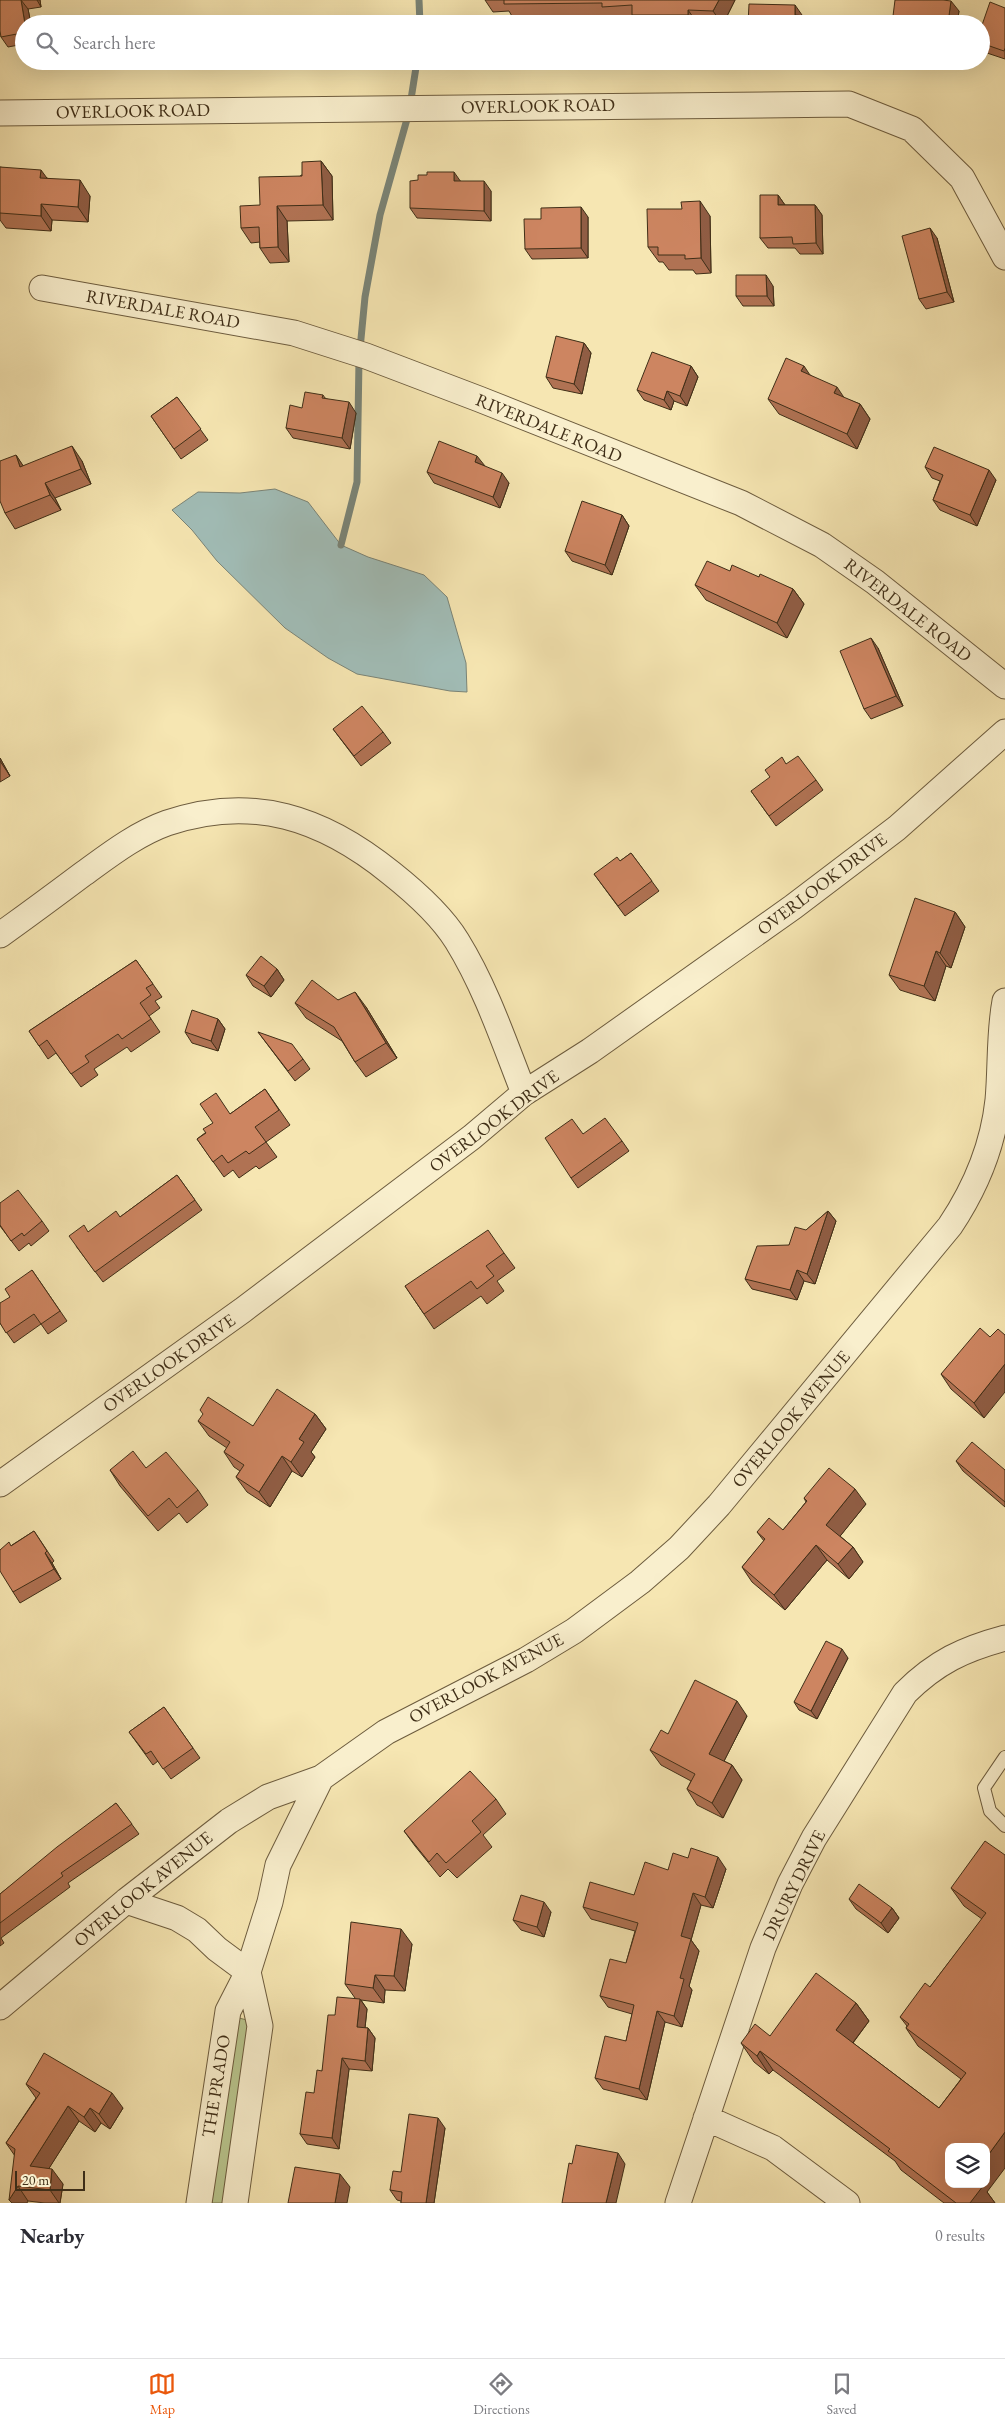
<!DOCTYPE html>
<style>
:root{--surface:#fff;--page:#f2f2f3;--text:#2b2b33;--muted:#7c7c81;--line:#e1e1e2;--accent:#ea580c}
body{margin:0;font-family:"EB Garamond",serif;background:var(--page);color:var(--text)}
.controls{position:absolute;right:15px;bottom:15px;display:grid;overflow:hidden;border-radius:10px;box-shadow:0 5px 20px #0002}
.controls button{width:45px;height:45px;display:grid;place-items:center;padding:0;border:0;border-bottom:1px solid var(--line);background:var(--surface);color:var(--text);font:25px sans-serif}
.scale{position:absolute;left:15px;bottom:12px;width:70px;box-sizing:border-box;padding-left:5px;border:2px solid #3f2e17;border-top:0;font-size:14px;line-height:18px;white-space:nowrap;color:#3f2e17;-webkit-text-stroke:4px #f9efcd;paint-order:stroke}
.list{margin:0;padding:0;list-style:none}
h2{display:flex;justify-content:space-between;align-items:center;height:65px;margin:0;padding:0 20px;font-size:21px}
h2 small{font-size:16px;font-weight:400;color:var(--muted)}
.icon{flex:none;width:28px;height:28px;fill:none;stroke:currentColor;stroke-width:2;stroke-linecap:round;stroke-linejoin:round}
.map{position:relative;flex:none;width:1005px;height:2203px;overflow:hidden}
.search{position:absolute;background:var(--surface);box-shadow:0 5px 20px #0002;left:15px;right:15px;top:15px;height:55px;display:flex;align-items:center;gap:12px;box-sizing:border-box;padding:0 18px;border-radius:28px;color:var(--muted);font-size:19px}
.sheet{height:155px;background:var(--surface)}
nav{display:flex;justify-content:space-around;align-items:center;box-sizing:border-box;height:70px;border-top:1px solid var(--line);background:var(--surface);font-size:14px;color:var(--muted)}
nav a{display:grid;justify-items:center;gap:2px}
nav .on{color:var(--accent)}
.map>svg:first-child{display:block}
</style>
<div class="map">
<svg width="1005" height="2203" viewBox="0 0 1005 2203">
<rect width="100%" height="100%" fill="#f6e6b2"/>
<filter id="stains"><feTurbulence type="fractalNoise" baseFrequency=".004" numOctaves="4"/><feColorMatrix values="0 0 0 0 .2 0 0 0 0 .09 0 0 0 0 .02 0 0 0 .5 -.17"/></filter>
<radialGradient id="worn" r=".72"><stop offset=".6" stop-color="#630" stop-opacity="0"/><stop offset="1" stop-color="#630" stop-opacity=".3"/></radialGradient>
<path fill="#b9c68e" stroke="#7c7a52" d="M231,2016l20,5 -28,182h-19z"/>
<path fill="#a1bdb7" stroke="#7a8477" d="M275,489l33,13 33,43 27,12 56,18 23,22 19,66 1,29 -17,-1 -93,-17 -29,-16 -43,-30 -68,-67 -25,-31 -20,-20 26,-18 42,1z"/>
<g fill="none" stroke-linecap="round" stroke-linejoin="round">
<path stroke="#7a8477" stroke-width="7" d="M419,0l1,24
M360,349l5,-52 15,-82 29,-103 8,-51
M341,545l16,-63 2,-122"/>
<g stroke="#6d5c3e" stroke-width="14">
<path id="lane" d="M1005,1757l-21,31 6,23 15,15"/>
</g>
<g stroke="#6d5c3e" stroke-width="27">
<path id="street" d="M0,113l849,-9 63,25 50,49 43,79
M42,288l252,45 72,23 113,43 262,104 81,42 53,37 130,104
M0,935c28,-20 55,-40 83,-61 25,-18 53,-40 84,-51 86,-29 156,-5 224,50 24,19 50,42 66,68 29,47 47,101 67,152
M0,1484l243,-174 229,-173 52,-44 66,-42 203,-144 104,-79 108,-96
M126,1901l51,17 20,12 20,19 31,23 12,54 -25,177
M0,2007l126,-106 103,-80 39,-24 53,-19 65,-46 140,-72 48,-29 66,-49 39,-34 40,-43 231,-279c26,-39 43,-79 48,-126 3,-33 1,-67 7,-99
M706,2118l67,30 74,55
M199,2203l29,-192 20,-39 22,-70 8,-37 43,-87
M678,2203l85,-255 27,-64 24,-46 91,-145c31,-31 59,-44 100,-55"/>
</g>
<use href="#lane" stroke="#f9efcd" stroke-width="12"/>
<use href="#street" stroke="#f9efcd" stroke-width="25"/>
</g>
<path fill="#b07253" stroke="#3f2e17" d="M0,0h40l1,7 -13,2 3,15h-7v20l-16,3 -7,-10z
M485,0h250l-12,24h-86l-3,-5 -22,2 -3,-4 -96,1 -4,-7 -16,1z
M1005,8v51l-21,-7 -3,-3v-21z
M959,11l-2,13h-65z
M321,161l11,15 1,44 -46,1 2,41 -19,1 -10,-15v-6l-9,1 -10,-15 19,-23z
M0,167l47,11 43,18 -2,26 -36,-2 -1,11 -45,-3 -6,-8z
M460,181l31,10v30l-74,-3 -7,-10z
M778,195l7,10h30l7,10 1,39h-23l-5,-6h-27l-8,-10z
M682,209l28,7 1,57 -15,1 -3,-4h-24l-6,-8h-4l-11,-15z
M588,217v41l-56,1 -7,-10 16,-30z
M937,238l17,64 -28,7 -7,-10z
M773,286l1,20h-31l-7,-10z
M584,343l7,10 -9,41 -29,-6 -7,-11z
M691,366l7,11 -11,29 -13,-5 -3,9 -27,-10 -7,-10z
M810,375l34,23 16,6 10,15 -13,30 -78,-35 -11,-15z
M323,395l2,3 31,15 -6,36 -57,-11 -7,-10 16,-20z
M177,397l31,43 -27,19 -30,-43z
M16,455l7,11 59,-5 9,23 -36,14 6,12 -46,19 -10,-16z
M925,467l71,13 -19,46 -37,-16 -7,-10 7,-19 -8,-3z
M427,472l82,11 -9,25 -66,-25z
M622,515l7,11 -17,49 -40,-14 -7,-10z
M759,577l34,12 11,15 -17,34 -81,-38 -11,-15z
M878,648l25,58 -32,13 -7,-10z
M333,729l50,3 8,11 -30,23z
M0,758l10,18 -10,6z
M816,780l7,10 -47,36 -25,-35z
M631,853l28,38 -34,25 -31,-42 26,-13z
M955,912l10,15 -14,41 -5,-2 -11,35 -35,-11 -11,-15z
M136,960l26,37 -7,4 5,7 -11,8 11,16 -29,20 -4,-5 -33,22 4,6 -17,12 -25,-34 -8,6 -19,-28z
M277,969l7,11 -13,17 -18,-11 -7,-11z
M338,1000l28,7 31,51 -31,19 -11,-15 -13,-21 -36,-23 -11,-15z
M218,1019l7,10 -7,22 -26,-8 -7,-11z
M258,1032l45,27 7,10 -15,12z
M265,1089l25,36 -24,17 11,15 -18,12 -3,-3 -17,12 -6,-8 -9,7 -27,-38 33,-25z
M583,1134l39,7 7,10 -51,37 -7,-10z
M177,1175l25,35 -99,72 -27,-36 12,-14 32,-15z
M828,1211l8,10 -21,63 -11,-3 -7,19 -45,-11 -7,-10 44,-34z
M42,1221l7,10 -18,15 -2,-3 -10,8 -19,-25z
M504,1253l11,15 -18,13 7,10 -17,13 -6,-8 -47,33 -29,-43z
M32,1270l35,51 -19,13 -7,-10 -27,19 -14,-20 10,-26z
M990,1337l-6,81 -33,-29 -10,-15z
M315,1414l11,15 -15,23 4,5 -13,20 -10,-6 -22,36 -23,-15 -11,-15 4,-6 -6,-4 -10,-15 3,-4 -18,-12 -11,-15 55,5z
M956,1461l49,9v37l-42,-36z
M146,1468l52,22 10,15 -21,18 -8,-10 -21,18 -38,-45 -10,-16z
M804,1498l62,6 -26,32 13,11 10,15 -14,17 -22,-19 -42,50 -33,-28 -10,-15 22,-26 -7,-9 26,-2 23,-28z
M34,1531l20,30 -2,2 9,16 -41,24 -7,-11 -1,-47z
M848,1658l-31,61 -18,-9 -5,-8z
M164,1707l36,51 -29,21 -13,-18 -5,4 -24,-33z
M747,1716l-23,45 8,4 10,15 -19,38 -26,-13 -10,-16 4,-8 -30,-16 -11,-15 18,-16z
M496,1799l10,15 -23,21 9,12 -35,31 -9,-9 -8,8 -25,-31 -11,-15z
M116,1803l23,31 -71,49 2,4 -69,51 3,5 -4,3v-52z
M1005,1855l-18,337 8,11h-51l-43,-33 -6,-9 -122,-91 -4,4 -15,-12 -13,-19 29,-7 86,-33 13,18 -16,22 86,65 22,-29 -43,-33 -12,-18 1,-2 -7,-9 30,-30 52,-68 -18,-13 -13,-18z
M688,1858l38,11 -13,39 -12,-3 -10,35 8,11 -10,35 3,4 -10,37 -17,-5 -18,78 -44,-11 -8,-11 31,-37 6,-27 -24,-7 -8,-11 26,-33 9,-32 -44,-12 -8,-12 51,-12 34,-25z
M849,1899l43,9 7,10 -11,15 -32,-24z
M551,1912l-7,25 -23,-7 -8,-10z
M412,1944l-7,47 -20,-1 -1,13 -23,-3 6,9 -2,19h3l7,10 -3,33 -23,-2 -10,80 -32,-5 -7,-10 22,-63 13,-56 20,-17 -10,-14z
M26,2084l97,24 -13,21 -9,-6 -6,9 -16,-11 -30,47 14,16 -3,19h-15l-17,-2 -16,2 3,-47 -9,-13 30,-45z
M445,2128l-11,75h-33v-2l-4,-1 -7,-10 11,-18z"/>
<path fill="#905d44" stroke="#3f2e17" d="M21,0l7,9 3,15h-6z
M37,0h3l1,7z
M719,0h16l-12,24h-1l-9,-13z
M951,1l8,10 -2,13h-8l-1,-1z
M795,5l7,10v9l-7,-9z
M688,10l10,14h-4l-6,-9z
M805,16l6,8h-6z
M21,27l3,4v5l-2,-3z
M321,161l11,15 1,44 -10,-15z
M41,170l11,15 -12,-7z
M454,172l7,10 -7,-1z
M80,180l10,16 -2,26 -10,-15z
M484,181l7,10v30l-7,-10z
M778,195l7,10h-7z
M700,201l10,15 1,57 -10,-15z
M41,204l11,16 -1,11 -10,-15z
M815,205l7,10 1,39 -7,-11z
M277,206l10,15 2,41 -11,-15z
M581,207l7,10v41l-7,-10z
M930,228l7,10 17,64 -7,-10z
M766,275l7,11 1,20 -7,-10z
M584,343l7,10 -9,41 -8,-10z
M691,366l7,11 -11,29 -7,-10z
M804,366l10,15 -13,-10z
M837,387l10,15 -13,-9z
M667,391l7,10 -3,9 -7,-10z
M349,402l7,11 -6,36 -8,-11z
M860,404l10,15 -13,30 -10,-15z
M72,446l10,15 9,23 -10,-15z
M16,455l10,15 -6,-3z
M477,456l8,10 -10,-4z
M989,470l7,10 -19,46 -7,-11z
M502,473l7,10 -9,25 -7,-11z
M45,483l10,15 6,12 -11,-15z
M622,515l7,11 -17,49 -7,-10z
M793,589l11,15 -17,34 -10,-15z
M871,638l7,10 25,58 -7,-10z
M0,758l10,18 -10,-15z
M955,912l10,15 -14,41 -11,-15z
M936,951l10,15 -11,35 -11,-15z
M277,969l7,11 -13,17 -7,-11z
M355,992l11,15 31,51 -11,-15z
M218,1019l7,10 -7,22 -7,-10z
M828,1211l8,10 -21,63 -8,-10z
M797,1270l7,11 -7,19 -7,-10z
M1005,1364v28l-21,26 -10,-15z
M315,1414l11,15 -15,23 4,5 -13,20 -11,-15 8,-23z
M282,1456l10,15 -22,36 -11,-15z
M855,1489l11,15 -29,36 -11,-15z
M816,1545l11,15 -42,50 -11,-15z
M853,1547l10,15 -14,17 -11,-15z
M45,1553l7,10 9,16 -7,-10z
M842,1649l6,9 -31,61 -6,-8z
M737,1701l10,15 -27,53 -11,-15z
M732,1765l10,15 -19,38 -11,-15z
M718,1857l8,12 -13,39 -8,-11z
M693,1893l8,12 -10,35 8,11 -10,35 3,4 -10,37 -8,-11 6,-38 1,-42z
M544,1902l7,10 -7,25 -7,-10z
M892,1908l7,10 -11,15 -7,-10z
M401,1929l11,15 -7,47 -11,-15z
M375,1975l10,15 -1,13 -11,-15z
M360,1999l7,10 -3,28 -7,-10z
M856,2003l13,18 -21,28 -12,-19z
M657,2011l8,11 -18,78 -8,-11z
M368,2028l7,10 -3,33 -7,-10z
M760,2051l13,19 -4,4 -12,-18z
M342,2058l7,11 -10,80 -7,-11z
M112,2093l11,15 -13,21 -11,-15z
M68,2106l11,15 -38,60 -11,-15z
M90,2108l11,15 -6,9 -11,-15z
M438,2118l7,10 -11,75h-8z
M1005,2132v36l-18,24 8,11h-25l7,-19h9v-26z
M618,2153l7,11 -9,39h-10z
M52,2169l11,15 -3,19h-1l-9,-13z
M340,2174l10,13 -3,16h-12z
M18,2186l10,15 -1,2h-15l-3,-3z"/>
<path fill="#cd8561" stroke="#3f2e17" d="M0,0h21l4,24h-1v2l-3,1 1,6 -21,4 -1,-6z
M504,0h215l-6,11 -25,-1v5h-56v-10l-30,2v-4l-98,1z
M895,0h48l8,1 -3,22 -25,-4v5h-31z
M990,2l15,6v40l-1,3 -23,-8v-15z
M749,4l46,1v10l10,1v8h-57z
M321,161l2,44 -46,1 1,41 -18,1 -1,-21 -18,1 -1,-22 20,-1 -1,-28 43,-1v-14z
M0,167l41,3 -1,8 40,2 -2,27 -37,-3v12l-41,-3z
M427,172h27v9h30v30l-74,-3v-27l8,-1v-5h9z
M760,195h18v10h37l1,38 -23,1 -1,-7 -32,1z
M700,201l1,57 -16,1v-4h-27v-8h-10l-1,-38h35l-1,-7z
M581,207v41l-56,1 -1,-30h17v-11z
M930,228l17,64 -28,7 -17,-63z
M736,275h30l1,21h-31z
M556,336l28,7 -10,41 -28,-7z
M652,352l39,14 -11,30 -13,-5 -3,9 -27,-10z
M786,358l18,8 -3,5 36,16 -3,6 26,11 -13,30 -79,-35z
M305,392l18,3 -1,3 27,4 -7,36 -56,-10 4,-23 12,3z
M177,397l24,32 -27,20 -23,-33z
M439,441l38,15 -2,6 27,11 -9,24 -66,-25z
M72,446l9,23 -36,14 5,12 -45,18 -5,-12v-40l16,-6 4,12z
M934,447l55,23 -19,45 -37,-15 10,-25 -18,-8z
M582,501l40,14 -17,50 -40,-14z
M707,561l23,10 2,-6 27,12 1,-3 33,15 -16,34 -82,-38z
M871,638l25,58 -32,13 -24,-58z
M362,706l21,26 -29,24 -21,-27z
M798,756l18,24 -47,36 -18,-25 19,-14 -5,-7 17,-13 4,7z
M631,853l21,28 -34,25 -24,-32 23,-17 3,4z
M915,898l40,14 -15,41 -4,-2 -12,35 -35,-11z
M261,956l16,13 -13,17 -18,-11z
M136,960l17,24 -7,4 5,7 -11,8 11,16 -29,20 -4,-5 -33,22 4,6 -18,12 -24,-34 -8,6 -10,-15z
M312,980l26,20 17,-8 31,51 -31,19 -21,-35 -39,-24z
M192,1010l26,9 -7,22 -26,-9z
M258,1032l34,12 11,15 -15,12z
M265,1089l14,21 -24,17 11,15 -17,12 -3,-3 -18,12 -6,-8 -9,7 -16,-23 9,-6 -3,-4 10,-6 -13,-19 16,-11 14,21z
M605,1118l17,23 -51,37 -26,-40 27,-19 11,15z
M177,1175l18,25 -100,72 -26,-36 15,-11 4,7 28,-21 4,6z
M18,1190l24,31 -18,15 -2,-3 -11,8 -11,-16v-22z
M828,1211l-21,63 -10,-4 -7,20 -45,-11 12,-33 32,-1 6,-18 11,3z
M488,1230l16,23 -18,13 8,10 -17,13 -6,-8 -47,33 -19,-28z
M32,1270l28,41 -19,13 -7,-10 -28,19 -6,-10v-20l10,-6 -5,-8z
M980,1328l10,9 8,-8 7,6v29l-31,39 -33,-29z
M277,1389l38,25 -16,25 5,3 -13,20 -9,-6 -23,36 -23,-15 8,-12 -20,-13 6,-10 -32,-21 5,-7 -3,-4 8,-13 45,29z
M972,1442l33,28v32l-49,-41z
M133,1451l13,17 20,-16 32,38 -21,18 -8,-10 -21,18 -38,-46z
M829,1468l26,21 -29,36 27,22 -15,17 -22,-19 -42,50 -32,-28 23,-28 -8,-7 12,-14 14,12 24,-29 -3,-3z
M34,1531l13,20 -2,2 9,16 -41,23 -13,-21v-21l9,-8 2,4z
M826,1641l16,8 -31,62 -17,-9z
M695,1680l42,21 -28,53 23,11 -20,38 -25,-14 8,-15 -45,-24 11,-20 7,4z
M164,1707l29,41 -30,21 -12,-18 -5,3 -17,-22z
M470,1771l26,28 -24,22 9,11 -35,31 -9,-10 -8,9 -25,-31z
M116,1803l16,21 -71,49 2,3 -63,47v-29l57,-47z
M985,1841l20,14v277l-19,26v-11h-37v37h32l2,2 -13,17h-14l-68,-52 2,-2 -130,-98 -3,5 -16,-13 14,-19 15,12 46,-63 40,30 -20,27 103,78 27,-35 -60,-45 3,-4 -9,-7 25,-34 5,4 56,-74 -35,-25z
M691,1848l27,9 -13,40 -12,-4 -12,43 10,3 -11,39 4,1 -10,37 -17,-5 -18,78 -44,-11 10,-42 21,5 8,-36 -34,-9 10,-37 16,4 12,-40 -55,-16 7,-25 44,13 11,-33 23,8 5,-17 15,5z
M859,1884l33,24 -11,15 -32,-24z
M521,1895l23,7 -7,25 -24,-7z
M351,1922l50,7 -7,47 -19,-1 -2,13 -28,-4z
M337,1997l23,2 -3,28 11,1 -3,33 -23,-3 -10,80 -32,-4 6,-42 8,1 3,-23 5,1 6,-56h7z
M44,2053l68,40 -13,21 -9,-6 -6,9 -16,-11 -38,60 22,3 -2,21 -32,-4 -9,14 6,-51 -9,-6 34,-50 -14,-9z
M409,2114l29,4 -12,85h-25l1,-11 -12,-2 3,-19 8,1z
M576,2145l42,8 -12,50h-44l7,-40 3,1z
M295,2167l45,7 -5,29h-47z"/>
<g text-anchor="middle" stroke-width="4.5" stroke-linejoin="round" paint-order="stroke">
<g font-size="18" fill="#3f2e17" stroke="#f9efcd">
<text transform="translate(538 106) rotate(-1)" y="6">OVERLOOK ROAD</text>
<text transform="translate(133 111) rotate(-1)" y="6">OVERLOOK ROAD</text>
<text transform="translate(163 309) rotate(10)" y="6">RIVERDALE ROAD</text>
<text transform="translate(549 428) rotate(22)" y="6">RIVERDALE ROAD</text>
<text transform="translate(908 610) rotate(38)" y="6">RIVERDALE ROAD</text>
<text transform="translate(822 884) rotate(-37)" y="6">OVERLOOK DRIVE</text>
<text transform="translate(494 1121) rotate(-37)" y="6">OVERLOOK DRIVE</text>
<text transform="translate(169 1363) rotate(-35)" y="6">OVERLOOK DRIVE</text>
<text transform="translate(791 1419) rotate(-50)" y="6">OVERLOOK AVENUE</text>
<text transform="translate(486 1678) rotate(-28)" y="6">OVERLOOK AVENUE</text>
<text transform="translate(794 1885) rotate(-64)" y="6">DRURY DRIVE</text>
<text transform="translate(143 1889) rotate(-39)" y="6">OVERLOOK AVENUE</text>
<text transform="translate(216 2086) rotate(-81)" y="6">THE PRADO</text>
</g>
</g>
<rect width="100%" height="100%" filter="url(#stains)"/>
<rect width="100%" height="100%" fill="url(#worn)"/>
</svg>
<div class="controls">
<button><svg class="icon" aria-label="layers" viewBox="0 0 24 24"><path d="M12 4l9 5-9 5-9-5zM3 14l9 5 9-5"/></svg></button>
</div>
<div class="scale">20 m</div>
<div class="search"><svg class="icon" aria-label="search" viewBox="0 0 24 24"><circle cx="10" cy="10" r="6"/><path d="M15 15l6 6"/></svg>Search here</div>
</div>
<section class="sheet">
<h2>Nearby<small>0 results</small></h2>
<ul class="list">
</ul>
</section>
<nav>
<a class="on"><svg class="icon" aria-label="map" viewBox="0 0 24 24"><path d="M3 6l6-2 6 2 6-2v14l-6 2-6-2-6 2zM9 4v14M15 6v14"/></svg>Map</a>
<a><svg class="icon" aria-label="directions" viewBox="0 0 24 24"><path d="M12 3l9 9-9 9-9-9zM9 14v-3h6M13 9l2 2-2 2"/></svg>Directions</a>
<a><svg class="icon" aria-label="saved" viewBox="0 0 24 24"><path d="M7 4h10v16l-5-4-5 4z"/></svg>Saved</a>
</nav>
